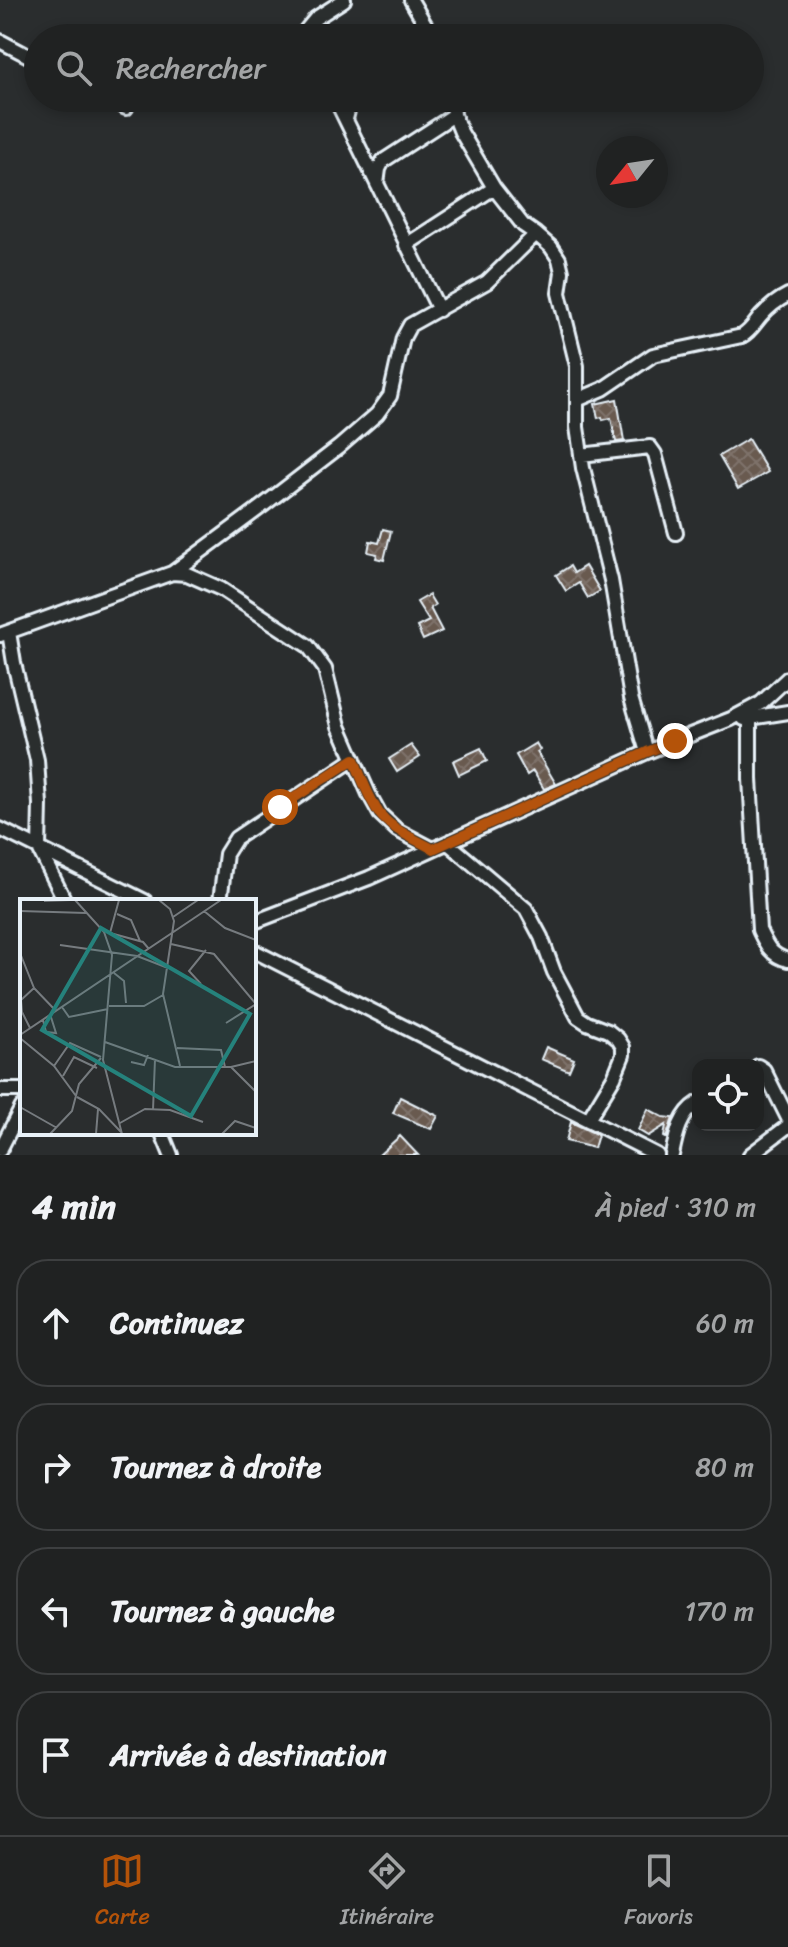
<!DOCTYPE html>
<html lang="fr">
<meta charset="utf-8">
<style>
:root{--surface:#202222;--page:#2d2f2f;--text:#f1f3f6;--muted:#a2a4a5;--line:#3d3f40;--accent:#b45309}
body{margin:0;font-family:Sriracha,sans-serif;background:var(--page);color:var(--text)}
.controls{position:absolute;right:24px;bottom:24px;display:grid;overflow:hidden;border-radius:16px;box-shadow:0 4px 12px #0003}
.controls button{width:72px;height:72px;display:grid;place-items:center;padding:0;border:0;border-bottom:2px solid var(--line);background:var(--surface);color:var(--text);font:40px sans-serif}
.compass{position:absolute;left:596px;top:136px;width:72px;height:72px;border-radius:50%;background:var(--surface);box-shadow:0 4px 12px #0003;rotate:240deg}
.stop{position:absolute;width:24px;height:24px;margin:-18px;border:6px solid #b45309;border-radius:50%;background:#fff}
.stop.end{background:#b45309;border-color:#fff;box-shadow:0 2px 8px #0008}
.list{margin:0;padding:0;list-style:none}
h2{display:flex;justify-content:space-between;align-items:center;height:104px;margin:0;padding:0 32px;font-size:34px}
h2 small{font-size:26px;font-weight:400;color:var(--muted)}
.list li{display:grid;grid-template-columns:52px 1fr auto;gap:24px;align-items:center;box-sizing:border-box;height:128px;margin:0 16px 16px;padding:0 16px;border:2px solid var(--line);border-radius:32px}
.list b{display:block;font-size:30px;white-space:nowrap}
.list em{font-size:26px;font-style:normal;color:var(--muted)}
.icon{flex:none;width:44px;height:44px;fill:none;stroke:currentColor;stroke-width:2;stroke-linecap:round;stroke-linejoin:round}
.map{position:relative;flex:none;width:788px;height:1155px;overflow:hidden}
.search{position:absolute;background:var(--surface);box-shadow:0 4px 12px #0003;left:24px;right:24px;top:24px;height:88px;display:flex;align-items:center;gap:20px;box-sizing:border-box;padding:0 28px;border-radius:44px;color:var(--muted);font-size:30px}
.sheet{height:680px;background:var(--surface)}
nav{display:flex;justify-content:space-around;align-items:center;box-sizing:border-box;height:112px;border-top:2px solid var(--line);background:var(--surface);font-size:22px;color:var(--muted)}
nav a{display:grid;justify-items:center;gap:4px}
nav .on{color:var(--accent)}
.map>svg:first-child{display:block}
</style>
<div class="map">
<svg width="788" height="1155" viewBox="0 0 788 1155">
<defs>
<pattern id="building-cross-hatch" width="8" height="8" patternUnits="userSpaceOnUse" patternTransform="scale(2)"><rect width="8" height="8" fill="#695a50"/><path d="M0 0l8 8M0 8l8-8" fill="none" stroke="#7e726a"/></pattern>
</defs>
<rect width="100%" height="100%" fill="#2a2d2e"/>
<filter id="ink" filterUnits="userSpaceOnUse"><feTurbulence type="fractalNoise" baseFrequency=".0125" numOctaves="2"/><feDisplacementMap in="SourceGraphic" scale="16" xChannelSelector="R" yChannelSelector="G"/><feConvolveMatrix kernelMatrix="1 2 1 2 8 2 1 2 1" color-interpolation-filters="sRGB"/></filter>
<g filter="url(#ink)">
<path fill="url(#building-cross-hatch)" stroke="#e8f1f8" stroke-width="2" d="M617,399l7,42 -8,1 -5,-24 -8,2 -1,-3 -4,1 -3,-14z
M748,439l20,33 -30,17 -19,-33z
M383,529l8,2 -7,29 -8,-2 1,-4 -9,-2 2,-11 9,2z
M570,566l4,7 11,-7 15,25 -12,7 -9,-15 -13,8 -10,-16z
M429,595l6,10 -5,3 12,23 -19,9 -6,-13 12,-6 -12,-19z
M536,743l4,7 -3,2 19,32 -12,5 -11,-18 -6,4 -11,-20z
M411,745l9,12 -23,15 -8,-13z
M481,748l6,13 -28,14 -6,-14z
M546,1047l28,12 -5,12 -28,-12z
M400,1097l38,19 -7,13 -38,-16z
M648,1109l15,8 10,1 -7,20 -2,-1 2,-12 -18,11 -10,-6z
M571,1122l27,13 -4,13 -28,-7z
M400,1136l18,19h-39z"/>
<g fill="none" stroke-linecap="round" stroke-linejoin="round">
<g stroke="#e8f1f8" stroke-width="18">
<path id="minor" d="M411,0l22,38
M307,38l-1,-8 10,-12 28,-18
M0,41l38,20
M107,98l19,10
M335,98l104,212
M453,98l1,17 7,17 33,56 29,37 13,9 15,13 8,12 3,13 -3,21 18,73v61l6,41 28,112 20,118 16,54
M346,119l3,-12 8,-9
M377,184l2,-15 4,-8 71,-46
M406,245l88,-57
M577,400l26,-11 50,-34 89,-19c9,-5 12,-12 19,-20 7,-8 17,-16 27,-21
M581,455l69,-8 5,7 21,79
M172,573l15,1 34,15 87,57 17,23 14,57 30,68 11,20 17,16 36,19
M9,632l5,31 23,97 3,44 -1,45 26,52
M0,635l172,-62 89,-66 78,-60 38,-33 13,-18 13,-58 7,-13 77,-43 49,-48
M744,719l44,-7
M750,719v60l9,151c7,15 12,26 29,30
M0,829l145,72
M448,843l78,66 15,28 13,35 24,45 9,6 21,8 10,8 5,8v8l-9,22 -26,43
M220,901l6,-47 10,-16 118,-79
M254,922l115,-44 278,-126 84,-33 30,-16 27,-25
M254,951l403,204
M758,1066l6,4 24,48
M0,1090h22
M162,1133l9,22
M0,1150l22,-43
M672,1155c4,-20 8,-41 26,-52
M750,1155l38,-29"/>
</g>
<use href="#minor" stroke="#2a2d2e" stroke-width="12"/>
</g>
</g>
<g fill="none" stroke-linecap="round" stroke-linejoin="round" filter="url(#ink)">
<path stroke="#b45309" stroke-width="10" d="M280,807l74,-48c7,18 14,38 25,54 13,17 36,26 54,36l214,-97 28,-11"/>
</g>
<g transform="translate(20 899)">
<rect width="236" height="236" fill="#2a2d2e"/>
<path fill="none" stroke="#767b7f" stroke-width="2" d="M55,1l29,32 8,23 -9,105 19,74M139,1l11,9 4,12 -11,73 17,72M24,2l27,-1M0,12l66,2M184,12l21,17 31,12M97,15l14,6 9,21M153,18l25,-17M90,34l33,9 6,7M90,34l9,-33M151,45l43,10 42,50M40,46l77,11 31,12M0,54l14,35 -14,13M94,74l10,8 2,22M181,85l-12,-13 17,-21M0,88l2,25 8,16M14,89l22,23M89,107h35l19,-11M42,108l7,10 39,-8M23,121l3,12 10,1 -6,-19M206,124l30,-19M0,136l201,-135M0,139l34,28 22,30M85,143l70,25h56l25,-6M157,149l44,2 4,17M111,163l13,3 4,-10M34,167l16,-23 31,14M211,168l25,25M43,177l11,-19 23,11M57,198l22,12 22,23M0,208l37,21M133,211l2,-51M100,224l25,-14 25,1 33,12M30,235l22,-23 7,-27 22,-26M76,235l2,-25M202,235l13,-13 21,7"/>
<path fill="#25827c" fill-opacity="0.15" stroke="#25827c" stroke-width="4" d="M81,29l149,86 -59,102 -149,-86z"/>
<rect width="236" height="236" fill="none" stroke="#e8f1f8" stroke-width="4"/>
</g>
</svg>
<div class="controls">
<button><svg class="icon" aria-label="locate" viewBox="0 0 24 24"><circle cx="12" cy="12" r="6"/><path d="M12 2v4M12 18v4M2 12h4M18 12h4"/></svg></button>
</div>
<svg class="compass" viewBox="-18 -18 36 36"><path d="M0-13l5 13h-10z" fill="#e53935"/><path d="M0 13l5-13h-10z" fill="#a2a4a5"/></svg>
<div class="stop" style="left:280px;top:807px"></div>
<div class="stop end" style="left:675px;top:741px"></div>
<div class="search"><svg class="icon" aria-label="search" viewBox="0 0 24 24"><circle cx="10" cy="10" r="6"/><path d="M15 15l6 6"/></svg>Rechercher</div>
</div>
<section class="sheet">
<h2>4 min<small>À pied · 310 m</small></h2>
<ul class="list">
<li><svg class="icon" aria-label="ahead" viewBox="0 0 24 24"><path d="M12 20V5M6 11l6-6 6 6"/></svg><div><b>Continuez</b></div><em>60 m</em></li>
<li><svg class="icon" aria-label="right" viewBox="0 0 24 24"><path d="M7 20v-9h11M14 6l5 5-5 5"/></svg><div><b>Tournez à droite</b></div><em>80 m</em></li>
<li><svg class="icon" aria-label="left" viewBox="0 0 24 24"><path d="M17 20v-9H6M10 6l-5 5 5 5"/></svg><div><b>Tournez à gauche</b></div><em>170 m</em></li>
<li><svg class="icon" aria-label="arrive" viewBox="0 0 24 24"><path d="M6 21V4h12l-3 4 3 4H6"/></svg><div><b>Arrivée à destination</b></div></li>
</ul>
</section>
<nav>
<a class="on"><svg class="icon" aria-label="map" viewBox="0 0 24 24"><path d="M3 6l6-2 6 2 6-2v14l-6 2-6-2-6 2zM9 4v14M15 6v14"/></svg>Carte</a>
<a><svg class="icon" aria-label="directions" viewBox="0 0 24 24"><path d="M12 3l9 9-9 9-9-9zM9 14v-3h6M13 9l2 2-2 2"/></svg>Itinéraire</a>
<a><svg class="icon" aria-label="saved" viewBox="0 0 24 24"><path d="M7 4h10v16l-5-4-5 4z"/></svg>Favoris</a>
</nav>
